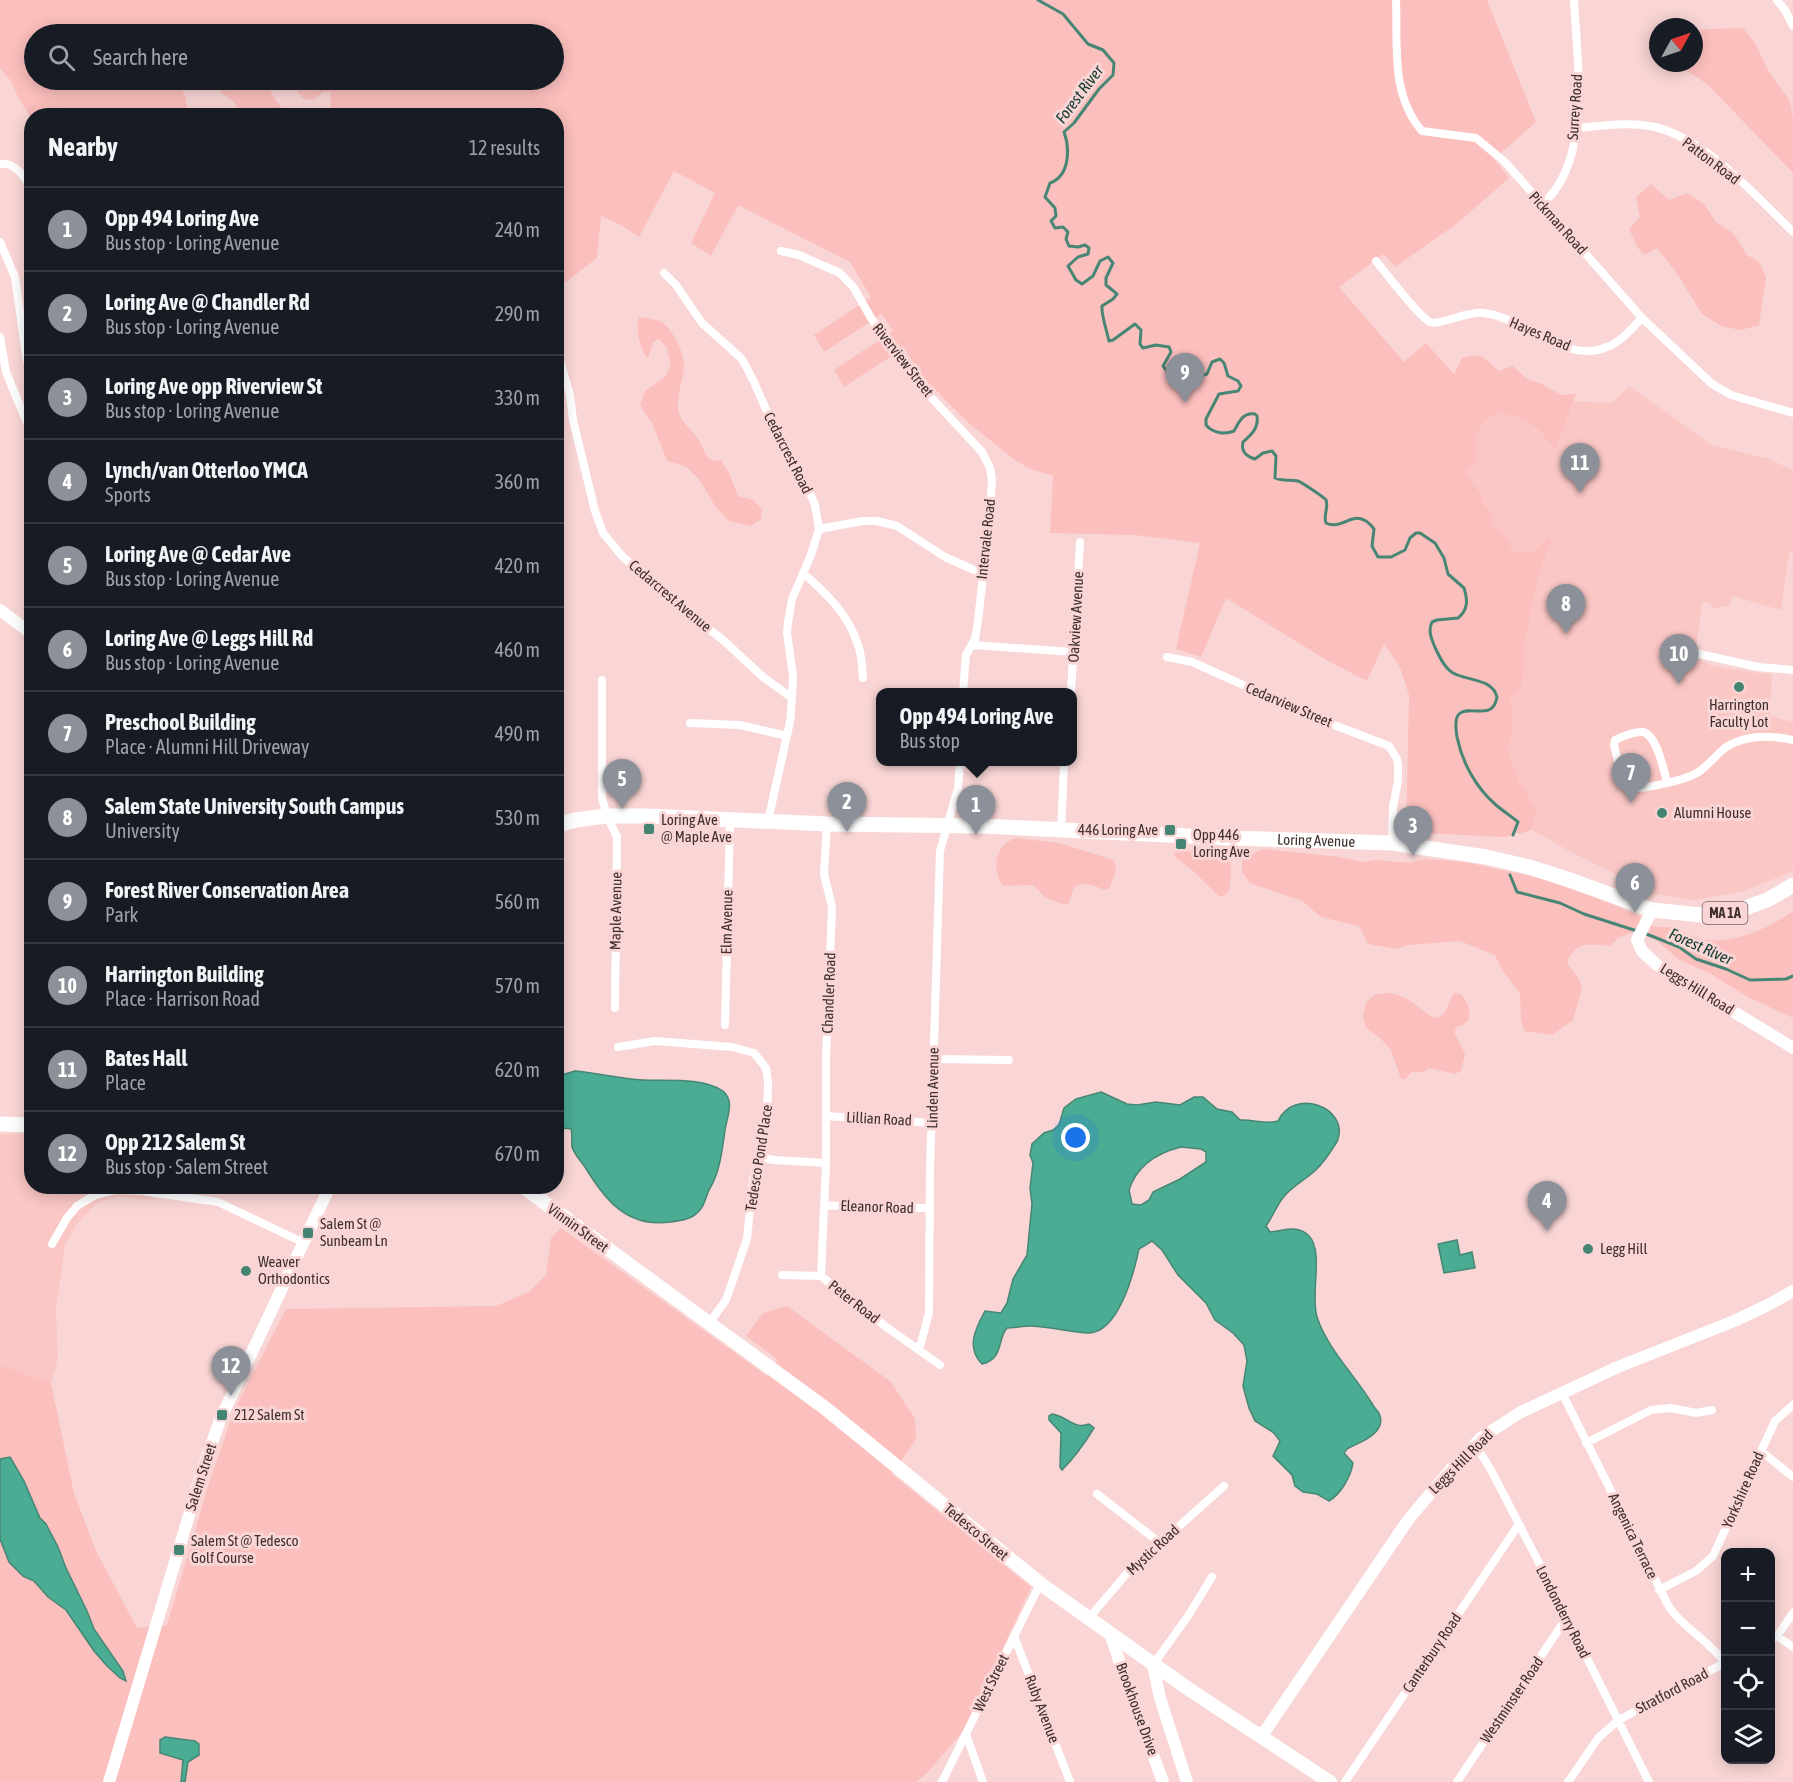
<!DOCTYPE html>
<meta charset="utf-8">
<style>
:root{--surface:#171b24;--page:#242831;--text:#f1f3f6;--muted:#9ea1a6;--line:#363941;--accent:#8c9099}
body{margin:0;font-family:"Asap Condensed",sans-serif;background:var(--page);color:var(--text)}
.controls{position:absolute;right:18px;bottom:18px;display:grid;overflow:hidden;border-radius:12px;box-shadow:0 3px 15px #0003}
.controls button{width:54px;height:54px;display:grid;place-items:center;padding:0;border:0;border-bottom:2px solid var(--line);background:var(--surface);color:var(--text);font:30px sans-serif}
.compass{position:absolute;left:1649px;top:18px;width:54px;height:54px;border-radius:50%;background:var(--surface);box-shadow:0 3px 15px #0003;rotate:50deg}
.you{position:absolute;left:1076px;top:1138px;width:21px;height:21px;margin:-15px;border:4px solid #fff;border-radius:50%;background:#1a73e8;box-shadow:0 0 0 9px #1a73e833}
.badge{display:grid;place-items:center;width:39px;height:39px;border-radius:50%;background:var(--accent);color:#fff;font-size:20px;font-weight:700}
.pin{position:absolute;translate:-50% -50px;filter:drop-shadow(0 2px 3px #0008)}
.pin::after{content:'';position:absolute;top:32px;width:21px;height:18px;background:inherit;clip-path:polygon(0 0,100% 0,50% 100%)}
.popup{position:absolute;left:876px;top:688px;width:201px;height:78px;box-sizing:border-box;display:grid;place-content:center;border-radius:12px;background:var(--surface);filter:drop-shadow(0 2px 4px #0005);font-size:20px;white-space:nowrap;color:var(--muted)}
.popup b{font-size:22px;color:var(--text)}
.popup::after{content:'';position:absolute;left:50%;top:100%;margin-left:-12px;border:12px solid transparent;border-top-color:var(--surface)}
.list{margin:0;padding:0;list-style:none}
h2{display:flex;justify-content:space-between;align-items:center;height:78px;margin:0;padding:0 24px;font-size:26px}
h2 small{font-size:20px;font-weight:400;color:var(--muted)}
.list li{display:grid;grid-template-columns:39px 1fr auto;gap:18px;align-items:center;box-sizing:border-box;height:84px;padding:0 24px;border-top:2px solid var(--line)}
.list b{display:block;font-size:22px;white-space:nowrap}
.list p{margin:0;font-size:20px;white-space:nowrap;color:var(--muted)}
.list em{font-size:20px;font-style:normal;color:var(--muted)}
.icon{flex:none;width:33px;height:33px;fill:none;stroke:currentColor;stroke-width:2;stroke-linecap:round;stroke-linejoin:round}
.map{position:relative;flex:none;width:1793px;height:1782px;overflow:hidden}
.search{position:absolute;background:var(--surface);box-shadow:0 3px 15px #0003;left:24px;top:24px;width:540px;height:66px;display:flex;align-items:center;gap:15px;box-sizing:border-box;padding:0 21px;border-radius:33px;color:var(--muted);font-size:22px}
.panel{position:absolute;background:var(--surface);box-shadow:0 3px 15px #0003;left:24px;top:108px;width:540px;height:1086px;border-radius:24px}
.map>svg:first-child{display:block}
</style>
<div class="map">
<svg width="1793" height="1782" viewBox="0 0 1793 1782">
<rect width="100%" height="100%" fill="#f9d6d5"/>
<path fill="#fac7c5" d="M1454,374l110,27 48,2 17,-17 83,59 57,14 24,11v82l-4,1 -8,57 -49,-14 -3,11 -8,-1 -2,3 -6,-1 -2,-4 -9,-3 -7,56 17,9 60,9 -2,41 23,6v147l-6,5 -44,17 -48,9 -40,-6 -86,-43 -51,-29 -167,-352z
M0,1134h31l1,52 117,1 4,13 -36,-4 -21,8 -20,21 -11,21 -9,63 2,49 -7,25 -51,-18z"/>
<path fill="#fbbfbd" d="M0,0h1487l49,122 -42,37 15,19 -54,47 -60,42 -11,-13 -45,33 65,75 22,-19 28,31 8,-16c20,-7 23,1 37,13l14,-5 14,13 15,5 19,11 15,-1 -21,56 -16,-20 -14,-11 -26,-7c-9,5 -21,13 -23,24 -2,8 1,17 0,25l-10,10 15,25 4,10 7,9v9l15,15 4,9 7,5 16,-1 13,-14 5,2 -13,31 -15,73 -1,34 -4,13 -10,8 3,11v21l-4,20 11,31 17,27 -5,21 -12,4 -5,-2 -1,3 -10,2 -97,-5 3,-137 -9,-28 -16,-23 -17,37 -39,-20 -102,-63 -25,59 -25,-8 24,-106 -65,-8 -85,-2 3,-57 -22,-7 -15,-8 -51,-41 -44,-45 -17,-27 -60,39 -10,-17 59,-39 -11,-17 -58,38 -10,-17 57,-38 -21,-35 -112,-57 -27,51 -20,-13 24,-50 -41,-22 -35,66 -18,-12 -20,-9 -4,42 -39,30 -2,-172 -225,-1 -1,-23h-7l-8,7 -10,1 -17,-20h266v-46h-229l5,-4 -296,4v46h144l8,18 1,17 -155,1 -1,2 -13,-21 -7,-16 -11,-13z
M1743,28l12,15 14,29 21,29 3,18v54l-86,-89 -32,-21h19v-31l12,-3z
M221,80h45l8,18 13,17h-51c6,-15 -10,-15 -17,-26z
M1651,184l18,16 18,-7 17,11 12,18 18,12 13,21 12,7 7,15 -7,48 -18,5 -20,-4 -19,-12 -26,-42 -19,-24 -12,7 -7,-7 -9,-19 11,-12 -4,-20z
M639,317c7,1 16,2 22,5 11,5 24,33 23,44 -1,13 -7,28 -6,41 1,16 15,22 22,35 6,10 6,22 21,18l8,13 9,23 15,4 9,9 -1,10 -10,7 -22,-5 -14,-15 -16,-27 -14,-13 -18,-5 -14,-36 -13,-20 5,-14 20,-14 6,-12 -4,-17 -8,-9 -6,3 -5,16c-8,-7 -13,-30 -9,-41z
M1016,838l43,5 55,17 2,11 -7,18 -5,1c-10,-5 -21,-9 -30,-3l-5,16 -5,2 -19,-8 -12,-12 -30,1c-12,-17 -8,-42 13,-48z
M1264,849l75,8 24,5 13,-2 34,3 15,-4 40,3 78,17 71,26 27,12 13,10c22,-2 26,5 45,11 30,9 71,-10 94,-27v107l-45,-21 -39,-24 -31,-14 -22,-19 -22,-8 -16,6 -8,8c-21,-2 -35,-5 -43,17l11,15 4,10 -9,32 -21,15 -28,-4 -3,-12 -1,-26 -18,-23 -7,-15 -35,-14 -52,4 -12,4 -28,-5 -9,-18 -38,-9 -19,-16 -52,-18 -8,-11v-11l6,-6z
M1211,850c25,4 21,19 18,41l-5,5h-5l-27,-26 -18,-14 1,-4z
M1386,993c22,1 31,15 48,25 14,-1 13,-15 20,-25l7,1c7,8 9,15 8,26l-6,5 -5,1 -4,6 11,22 -4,17 -6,3 -26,-6 -6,4h-11l-7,7h-4l-10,-29 -11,-12 -14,-10 -3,-11 3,-14 8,-8z
M561,1228l206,148 11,-16 -32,-24 17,-23 24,-7 104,76 24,37 1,20 -24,35 139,113 -65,141 -40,46 -10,8h-916v-417l51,18 23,110 22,58 41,77 30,-3 42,-142 25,-72 52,-102 210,-3 33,-14 17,-17 5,-37z"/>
<path fill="#4aac93" stroke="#478674" stroke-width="1.5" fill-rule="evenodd" d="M575,1071c23,2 45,8 68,9 23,1 60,-3 80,11 12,10 4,26 2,39 -3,21 -5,42 -16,60 -4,9 -5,18 -13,24 -7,6 -17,7 -26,8 -43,6 -65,-22 -85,-55 -4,-6 -11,-13 -13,-20 -1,-5 1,-12 -1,-18l-7,-1 -3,12 -4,-3v-57l8,-6z
M1101,1092l26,12 10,1 19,-3 24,3 14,-8h9l14,12 15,3 8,8c13,-1 26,5 38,1 16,-34 70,-14 60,18 -1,4 -5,8 -7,12 -6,9 -12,17 -21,24 -9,7 -21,14 -28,24 -6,8 -10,19 -16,27l4,6c14,-1 28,-8 39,4 15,15 1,59 8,81 11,33 38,58 56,88 2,4 6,6 7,11 1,2 1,7 0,9 -4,12 -22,18 -33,24l-3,4 9,10c-2,13 -12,31 -24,38l-12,-7 -14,-2 -8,-6 -3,-11 -19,-19 7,-15 -6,-8 -19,-12 -6,-13 -6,-22 4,-25 -3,-16 -11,-12 -18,-13 -9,-17 -28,-28 -16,-25 -10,-9 -13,8c-5,23 -20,83 -50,84 -18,0 -40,-7 -59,-7 -8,0 -15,2 -23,2 -10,11 -3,31 -25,36 -16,-16 -7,-35 3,-53l16,2 6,-10 6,-24 14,-24 5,-51 -2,-16 3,-25 -3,-8 2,-11 12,-11 9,-3 6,-5 5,-17 12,-9zM1181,1147l20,2 5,3v10l-26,17 -27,13 -4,8 -8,5 -9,-1 -3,-14c8,-25 28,-37 52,-43z
M1457,1240l3,15 12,-3 3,16 -31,5 -6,-29z
M1052,1414c15,2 22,16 37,10l5,4c-8,13 -21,31 -32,42l-2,-3 1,-34 -12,-13v-4z
M10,1457l14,24 16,37 6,6 12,23 8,21 21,43 7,18 29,42 3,10 -6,-3 -13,-12 -13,-15 -28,-41 -18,-13 -14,-16 -11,-5 -14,-14 -9,-23v-80z
M165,1737l30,4 4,3v11l-11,7 -3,20h-4l2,-22 -23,-7v-13z"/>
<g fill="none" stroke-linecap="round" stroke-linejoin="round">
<path stroke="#478674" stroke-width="3" d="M1038,0l25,14 25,30 15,6 11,13 -1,12 -14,14 -25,34 -10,9c6,16 6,44 -14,51l-5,14 10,11 1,8 -5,5 4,7 8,-1 5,5 -2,7 3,7 9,1 7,-2 4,3 -1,6 -10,3 -10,9 8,14 6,4 11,-8 7,-15 8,-4 5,6 -7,15v7l11,9 -4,5 -11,7c-1,8 5,26 7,35l4,-1 22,-16 6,6 -1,14 3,4 13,-3 13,2 2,5 -8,14 3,4c10,1 13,-5 17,-12 13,-1 12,11 21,17l3,-1 5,-12 8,-3 4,4 4,13 10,5 3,5 -3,5 -19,3 -13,25v6c7,8 18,10 28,6 5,-9 9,-19 21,-17l2,2c2,12 -6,19 -14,26 -2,9 2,14 12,17l8,-6 9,-2 4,5 -1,22c9,4 14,1 23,3 3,1 26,16 28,19 3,7 -3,15 0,23 17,9 30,-19 48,6l-2,17 6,11h13l14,-7 5,-12 6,-5h4l15,10 9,15 4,16 16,14c4,12 4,22 -6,30l-21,2 -5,2c-4,9 -1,15 2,23 4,9 10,23 19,28 14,8 39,5 44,24 -4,25 -27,7 -38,17 -5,5 -3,17 -2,23 5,25 19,51 39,68 7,6 15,11 22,17l-5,13
M1510,875l7,17 43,11 24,11 53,17
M1644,933l35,14 17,12 30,10 24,11 36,-1 7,-3"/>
<path stroke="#fff" stroke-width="8" d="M1396,0c2,45 -6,94 26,131l54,7 29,24 137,156 70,66 19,11 62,18
M1777,0l8,10 8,16
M1576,128c26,-2 54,-7 79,-1 52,13 100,68 138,105
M0,164c16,-2 24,13 32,25
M1542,204c51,-42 35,-145 32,-204
M0,242l15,35 11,79 6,23
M781,251l18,4 41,18 14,15 17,30 44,62 67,72 8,16 2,12 -2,31 -12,110 -3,18 -9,16 -3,37
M1376,261c10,12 42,55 54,61 8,4 38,-11 53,-9 41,4 82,52 124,34 14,-5 25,-19 35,-29
M664,273l12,12 26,38 40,36 11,21 31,70 26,43 5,12 4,24 -8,26 -19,44 -4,23 -1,11 6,43 -1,22
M0,337l6,35 26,63
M556,347l14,48 3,25 22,91 8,22 19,23 61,54 39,29 41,38 29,21 -2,24 -22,99
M819,529l44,-8h14l20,5 48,31 38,17
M803,573c23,20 46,42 55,72 4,10 4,22 5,33
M972,645l102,7
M1681,650l77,17 35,3
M1167,657l25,5 129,58 68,26 8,13 1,7v15l-5,26 -1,36
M602,680v118l5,18 10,21 -2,171
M1071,692l9,-150
M690,723l50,2 47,11
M1667,782c-3,-11 -10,-47 -24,-50 -9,-1 -20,4 -28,8l-1,5 9,37 5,6c14,2 57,-8 69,-15 10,-6 18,-17 28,-25 20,-14 45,-13 68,-8
M1061,831l3,-69
M725,1025l5,-205
M618,1047l37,-6 77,6 22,6 12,15 2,14 -1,40 -2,13 -12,44 -6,60 -21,61 -17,23
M933,1059l76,1
M826,1116l106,7
M759,1157l15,3 52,3
M824,1205l50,3h56
M52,1244l15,-26 10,-12 18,-11 20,-5 27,1 76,11 86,41
M782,1275l39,1 64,50 55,39
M821,1276l5,-113v-103l6,-153 -8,-33 3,-50
M919,1350l10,-37 1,-143 10,-319 18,-63 2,-26
M1562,1393l107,214c15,22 40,33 56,56
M1586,1443l65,-33 20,-2 25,5 16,-3
M1475,1444l16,26 61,118 97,194
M1761,1451l32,26
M1097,1494l63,49
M1659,1590l37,-19 17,-15 62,-135 18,-16
M1088,1619l41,-48 95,-85
M1014,1636l56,146
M1777,1636l16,11
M1770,1640l7,-4 16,-23
M1153,1665l35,-49 24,-39
M966,1734l17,48
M942,1782l98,-198
M1345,1782l174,-258
M1457,1782l110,-165
M1568,1782l31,-45 20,-17 107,-58"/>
<path stroke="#fff" stroke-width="12" d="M0,610l32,24
M1652,910l-15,30 5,11 15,14 136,83
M1111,1636l16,49 36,97
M1153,1665l7,33 27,84
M1261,1737l147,-217 43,-51 31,-32 39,-25 41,-19 56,-26 116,-46 34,-16 25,-14
M109,1782l93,-310 18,-52 110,-234"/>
<path stroke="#fff" stroke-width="14" d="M522,1186l303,222 217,177 148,105 140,92"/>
<g stroke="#fff" stroke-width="15">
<path id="s1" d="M556,826l19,-6 32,-4h41l179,8 156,2 245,12 164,5 94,14 43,10 44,14 79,29 49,5 42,-6 26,-10 24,-14"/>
<path d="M0,1124l32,1"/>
</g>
</g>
<g fill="#438472" stroke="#f9d6d5" stroke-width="2">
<circle cx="1739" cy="687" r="6"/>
<circle cx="1662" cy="813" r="6"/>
<rect x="643" y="823" width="12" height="12" rx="3"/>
<rect x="1164" y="824" width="12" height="12" rx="3"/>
<rect x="1175" y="838" width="12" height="12" rx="3"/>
<rect x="302" y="1227" width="12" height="12" rx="3"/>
<circle cx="1588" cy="1249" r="6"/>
<circle cx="246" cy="1271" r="6"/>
<rect x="216" y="1409" width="12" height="12" rx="3"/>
<rect x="173" y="1544" width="12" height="12" rx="3"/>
</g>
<g text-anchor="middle" stroke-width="6" stroke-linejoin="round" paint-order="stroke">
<rect fill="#f9d6d5" stroke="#77605f" stroke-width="1.5" x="1702.5" y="902" width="45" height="22" rx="4.5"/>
<g font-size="14" font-weight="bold" fill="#3f2e2d">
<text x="1725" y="918">MA 1A</text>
</g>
<g font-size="15" fill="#3f2e2d" stroke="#f9d6d5">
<text transform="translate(1575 107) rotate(-86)" y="5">Surrey Road</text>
<text transform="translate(1711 161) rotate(37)" y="5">Patton Road</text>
<text transform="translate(1558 223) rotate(48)" y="5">Pickman Road</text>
<text transform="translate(1540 334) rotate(23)" y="5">Hayes Road</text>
<text transform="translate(903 360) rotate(52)" y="5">Riverview Street</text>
<text transform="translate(788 453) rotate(63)" y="5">Cedarcrest Road</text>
<text transform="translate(986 539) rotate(-84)" y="5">Intervale Road</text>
<text transform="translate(670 596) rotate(40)" y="5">Cedarcrest Avenue</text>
<text transform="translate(1076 617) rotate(-87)" y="5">Oakview Avenue</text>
<text transform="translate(1289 705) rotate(23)" y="5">Cedarview Street</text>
<text dy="5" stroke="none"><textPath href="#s1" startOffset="762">Loring Avenue</textPath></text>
<text transform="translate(616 911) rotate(-89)" y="5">Maple Avenue</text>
<text transform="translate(727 922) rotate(-89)" y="5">Elm Avenue</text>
<text transform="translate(1697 989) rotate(32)" y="5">Leggs Hill Road</text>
<text transform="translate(829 993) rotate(-88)" y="5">Chandler Road</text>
<text transform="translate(933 1088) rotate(-89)" y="5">Linden Avenue</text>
<text transform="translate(879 1119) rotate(3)" y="5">Lillian Road</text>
<text transform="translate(759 1158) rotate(-81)" y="5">Tedesco Pond Place</text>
<text transform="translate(877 1207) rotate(2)" y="5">Eleanor Road</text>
<text transform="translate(578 1228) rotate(36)" y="5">Vinnin Street</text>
<text transform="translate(854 1302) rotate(38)" y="5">Peter Road</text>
<text transform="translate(1461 1462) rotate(-45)" y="5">Leggs Hill Road</text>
<text transform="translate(201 1477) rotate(-72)" y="5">Salem Street</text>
<text transform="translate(1743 1490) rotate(-66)" y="5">Yorkshire Road</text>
<text transform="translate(976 1532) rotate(40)" y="5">Tedesco Street</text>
<text transform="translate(1633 1536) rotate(64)" y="5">Angenica Terrace</text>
<text transform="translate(1153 1550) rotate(-43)" y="5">Mystic Road</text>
<text transform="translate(1563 1612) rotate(63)" y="5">Londonderry Road</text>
<text transform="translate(1432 1653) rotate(-56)" y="5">Canterbury Road</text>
<text transform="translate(991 1683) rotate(-64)" y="5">West Street</text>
<text transform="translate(1672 1691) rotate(-28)" y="5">Stratford Road</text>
<text transform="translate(1512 1700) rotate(-56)" y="5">Westminster Road</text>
<text transform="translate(1042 1709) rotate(69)" y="5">Ruby Avenue</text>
<text transform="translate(1137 1709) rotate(70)" y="5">Brookhouse Drive</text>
</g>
<g font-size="15" fill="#3f2e2d" stroke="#f9d6d5" text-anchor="start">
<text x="1739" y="710" text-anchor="middle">Harrington<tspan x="1739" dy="17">Faculty Lot</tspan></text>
<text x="1674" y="818">Alumni House</text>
<text x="661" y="825">Loring Ave<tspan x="661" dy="17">@ Maple Ave</tspan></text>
<text x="1158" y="835" text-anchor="end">446 Loring Ave</text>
<text x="1193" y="840">Opp 446<tspan x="1193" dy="17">Loring Ave</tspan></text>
<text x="320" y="1229">Salem St @<tspan x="320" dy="17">Sunbeam Ln</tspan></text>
<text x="1600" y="1254">Legg Hill</text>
<text x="258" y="1267">Weaver<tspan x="258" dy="17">Orthodontics</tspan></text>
<text x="234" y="1420">212 Salem St</text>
<text x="191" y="1546">Salem St @ Tedesco<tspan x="191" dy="17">Golf Course</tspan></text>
</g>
<g font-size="16" font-style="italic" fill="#0e3b30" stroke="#f9d6d5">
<text transform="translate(1079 94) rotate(-53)" y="6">Forest River</text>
<text transform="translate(1701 946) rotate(24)" y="6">Forest River</text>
</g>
</g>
</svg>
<div class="controls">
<button>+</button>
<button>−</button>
<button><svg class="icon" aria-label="locate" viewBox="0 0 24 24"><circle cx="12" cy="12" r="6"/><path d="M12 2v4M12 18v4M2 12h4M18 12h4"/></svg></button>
<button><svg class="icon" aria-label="layers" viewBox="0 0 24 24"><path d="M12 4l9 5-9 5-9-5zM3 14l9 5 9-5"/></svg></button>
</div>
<svg class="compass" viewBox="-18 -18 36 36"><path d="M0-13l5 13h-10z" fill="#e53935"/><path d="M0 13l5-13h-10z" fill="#9ea1a6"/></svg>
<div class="you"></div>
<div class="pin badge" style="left:976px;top:835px">1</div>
<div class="popup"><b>Opp 494 Loring Ave</b>Bus stop</div>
<div class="pin badge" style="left:847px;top:832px">2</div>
<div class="pin badge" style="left:1413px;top:856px">3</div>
<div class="pin badge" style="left:1547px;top:1231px">4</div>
<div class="pin badge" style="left:622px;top:809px">5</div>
<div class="pin badge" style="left:1635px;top:913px">6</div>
<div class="pin badge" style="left:1631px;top:803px">7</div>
<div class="pin badge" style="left:1566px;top:634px">8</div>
<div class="pin badge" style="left:1185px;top:403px">9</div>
<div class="pin badge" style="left:1679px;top:684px">10</div>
<div class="pin badge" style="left:1580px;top:493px">11</div>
<div class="pin badge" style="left:231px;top:1396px">12</div>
<div class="search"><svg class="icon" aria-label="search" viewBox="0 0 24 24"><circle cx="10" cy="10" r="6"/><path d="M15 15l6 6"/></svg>Search here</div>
<section class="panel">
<h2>Nearby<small>12 results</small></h2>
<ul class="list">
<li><span class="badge">1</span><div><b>Opp 494 Loring Ave</b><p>Bus stop · Loring Avenue</p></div><em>240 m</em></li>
<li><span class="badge">2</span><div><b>Loring Ave @ Chandler Rd</b><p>Bus stop · Loring Avenue</p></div><em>290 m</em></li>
<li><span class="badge">3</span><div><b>Loring Ave opp Riverview St</b><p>Bus stop · Loring Avenue</p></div><em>330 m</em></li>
<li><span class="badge">4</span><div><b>Lynch/van Otterloo YMCA</b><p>Sports</p></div><em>360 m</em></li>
<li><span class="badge">5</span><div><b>Loring Ave @ Cedar Ave</b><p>Bus stop · Loring Avenue</p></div><em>420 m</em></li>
<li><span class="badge">6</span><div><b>Loring Ave @ Leggs Hill Rd</b><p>Bus stop · Loring Avenue</p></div><em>460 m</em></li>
<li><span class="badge">7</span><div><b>Preschool Building</b><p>Place · Alumni Hill Driveway</p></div><em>490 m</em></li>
<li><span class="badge">8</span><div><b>Salem State University South Campus</b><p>University</p></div><em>530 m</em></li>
<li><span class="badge">9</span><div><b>Forest River Conservation Area</b><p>Park</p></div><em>560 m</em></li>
<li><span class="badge">10</span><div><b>Harrington Building</b><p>Place · Harrison Road</p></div><em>570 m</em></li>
<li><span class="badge">11</span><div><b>Bates Hall</b><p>Place</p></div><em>620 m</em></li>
<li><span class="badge">12</span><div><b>Opp 212 Salem St</b><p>Bus stop · Salem Street</p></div><em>670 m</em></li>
</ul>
</section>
</div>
